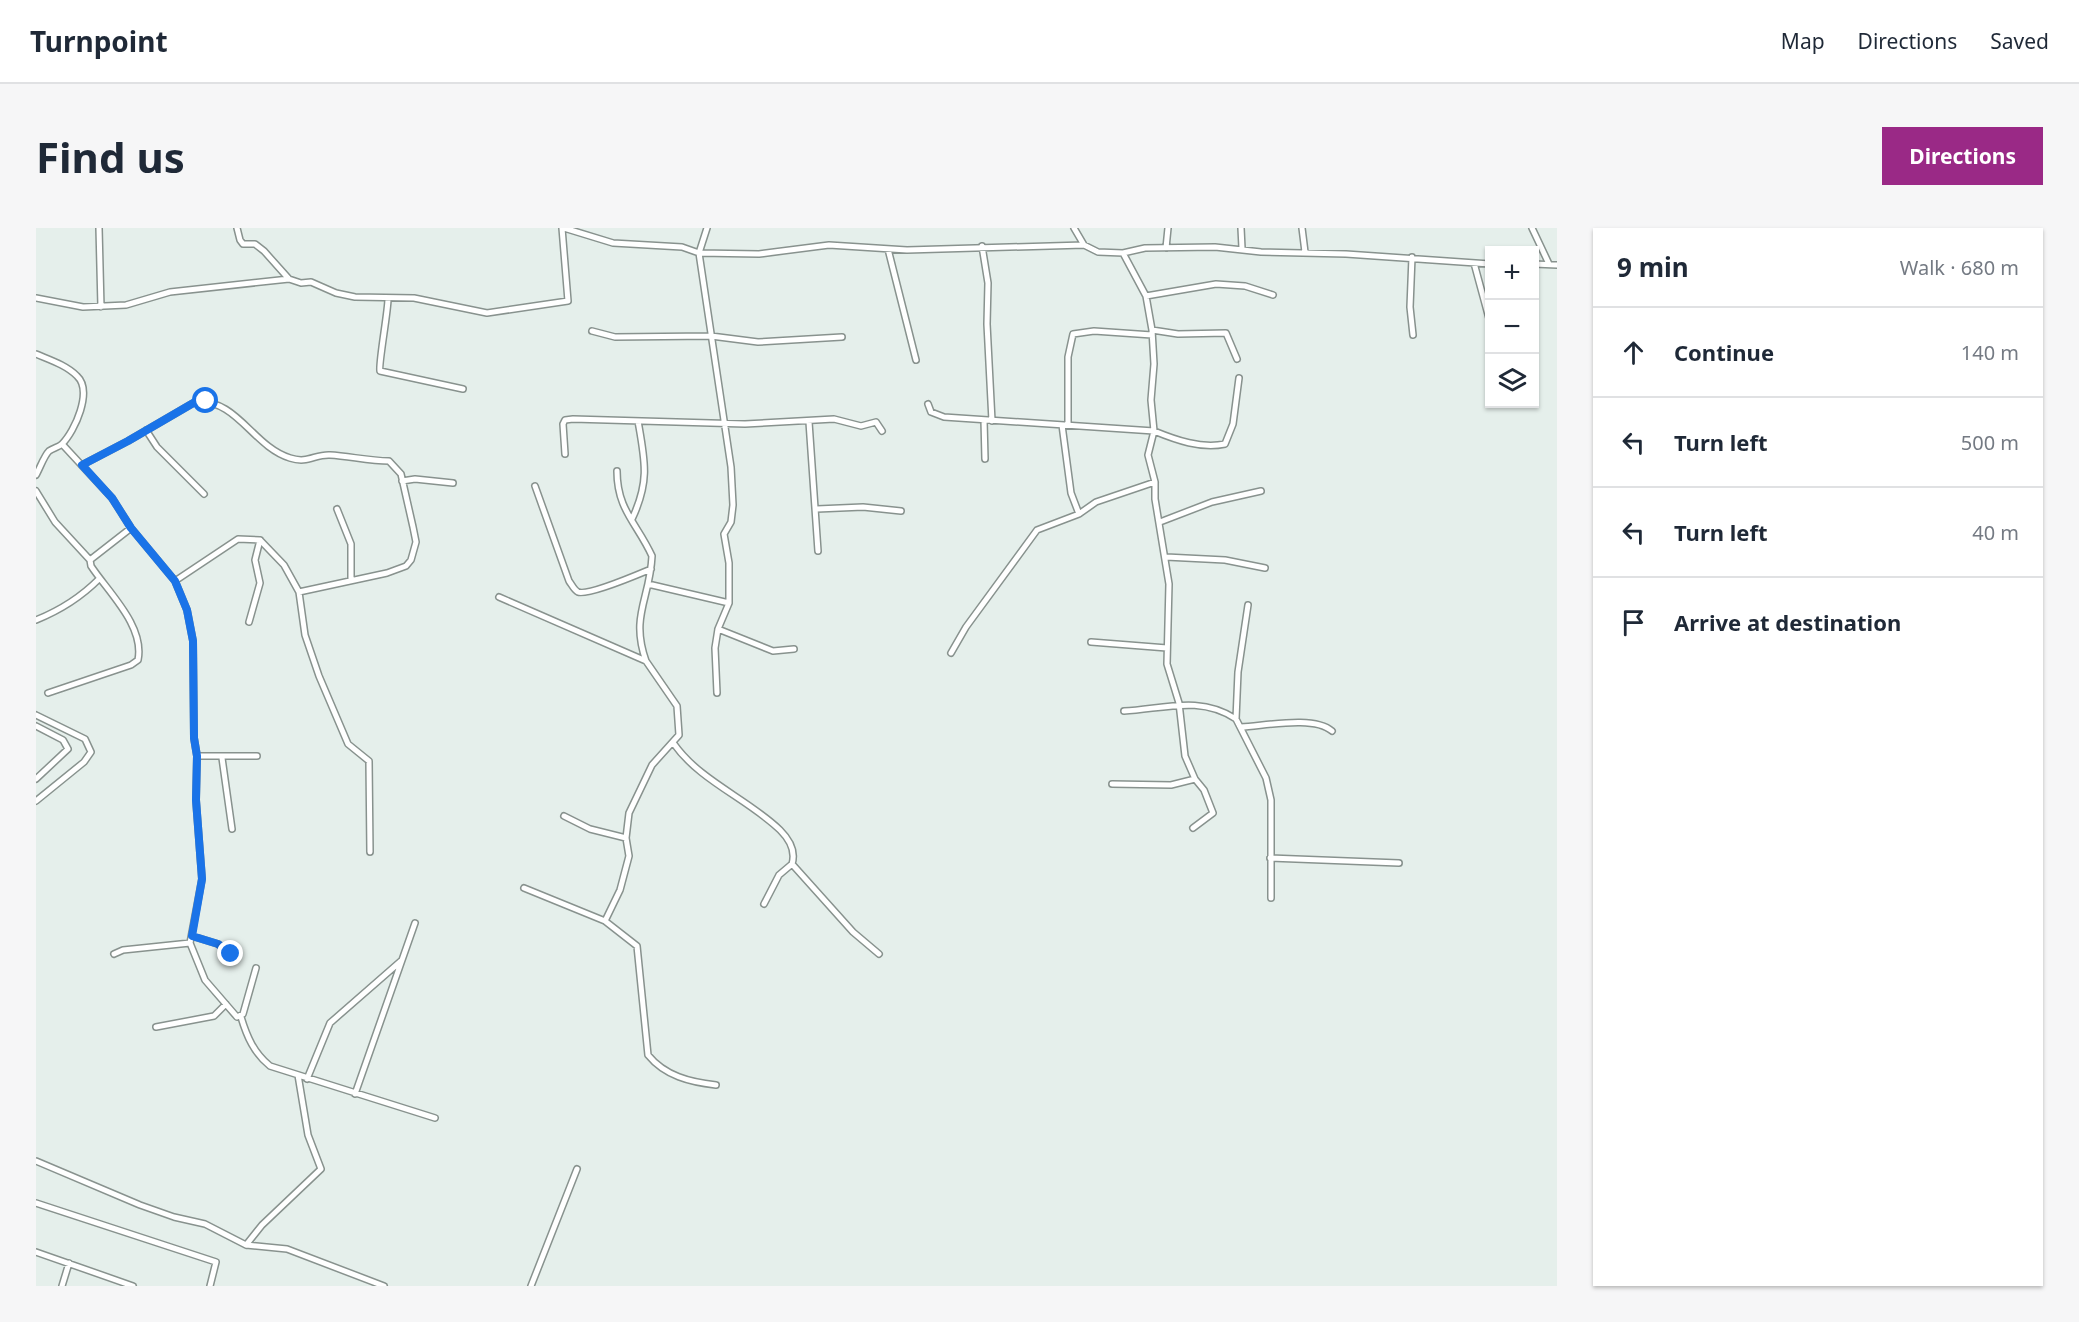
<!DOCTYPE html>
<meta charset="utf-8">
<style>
:root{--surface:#fff;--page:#f6f6f7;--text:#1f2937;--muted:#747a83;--line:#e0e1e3;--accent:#9a2986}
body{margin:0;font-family:"Noto Sans",sans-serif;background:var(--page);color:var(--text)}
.controls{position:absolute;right:18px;top:18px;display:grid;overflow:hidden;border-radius:0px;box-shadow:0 2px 4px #0004}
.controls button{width:54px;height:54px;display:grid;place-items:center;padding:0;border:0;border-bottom:2px solid var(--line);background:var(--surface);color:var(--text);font:30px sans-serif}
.stop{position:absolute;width:18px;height:18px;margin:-14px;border:4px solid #1a73e8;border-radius:50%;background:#fff}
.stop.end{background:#1a73e8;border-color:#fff;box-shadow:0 2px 6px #0008}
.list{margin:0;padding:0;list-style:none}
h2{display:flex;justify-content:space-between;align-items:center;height:78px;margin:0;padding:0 24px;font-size:26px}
h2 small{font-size:20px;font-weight:400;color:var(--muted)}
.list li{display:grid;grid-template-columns:39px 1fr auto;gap:18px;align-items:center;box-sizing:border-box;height:90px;padding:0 24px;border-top:2px solid var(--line)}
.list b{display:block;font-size:22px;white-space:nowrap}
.list em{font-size:20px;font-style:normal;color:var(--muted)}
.icon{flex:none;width:33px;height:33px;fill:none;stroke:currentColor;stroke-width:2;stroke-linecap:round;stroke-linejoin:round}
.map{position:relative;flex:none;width:1521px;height:1058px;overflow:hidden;border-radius:0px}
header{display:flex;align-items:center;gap:36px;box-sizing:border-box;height:84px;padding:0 30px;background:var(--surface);border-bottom:2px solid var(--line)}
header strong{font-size:28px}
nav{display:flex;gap:33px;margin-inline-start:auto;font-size:21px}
.intro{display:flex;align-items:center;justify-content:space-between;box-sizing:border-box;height:144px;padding:0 36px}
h1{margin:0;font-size:42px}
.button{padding:15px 27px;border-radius:0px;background:var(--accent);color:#fff;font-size:21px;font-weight:700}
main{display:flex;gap:36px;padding:0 36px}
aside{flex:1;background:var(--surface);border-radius:0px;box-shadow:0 2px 4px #0004}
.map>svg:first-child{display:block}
</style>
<header>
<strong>Turnpoint</strong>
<nav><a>Map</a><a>Directions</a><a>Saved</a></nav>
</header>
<div class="intro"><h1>Find us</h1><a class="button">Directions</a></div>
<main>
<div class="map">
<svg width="1521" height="1058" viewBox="0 0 1521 1058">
<rect width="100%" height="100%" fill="#e5efeb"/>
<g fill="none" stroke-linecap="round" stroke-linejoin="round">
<g stroke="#88928e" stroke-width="8">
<path id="street" d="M63,0l2,79
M201,0l3,12 3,4h12l9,7 25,28
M528,0l49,15 69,4 17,6 60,1 70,-9 78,5 177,-5 14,7 25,1 22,-5 70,-1 46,5 85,2 144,10
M671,0l-8,25 32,214 2,38 -2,17 -7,12 5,29v40l-11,26 -3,19 2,45
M1038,0l10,17
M1205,0l1,20
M1266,0l3,24
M1496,0l17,36
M946,18l6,37 -1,41 5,97
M1130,20l2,-20
M852,21l28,111
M1087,25l23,43 6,34 2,34 -3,36 3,31 -6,24 7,27v17l14,85 -2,80 12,39 6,53 10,23 9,11 9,23 -20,15
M1376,29l-2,50 3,28
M1438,35l16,59
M1498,36l23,1
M1110,68l70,-12 29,2 28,9
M0,70l47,9 43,-2 44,-13 119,-13 12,4 10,-1 25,11 19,4 59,1 73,15 81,-12 -6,-73
M352,71c0,13 -10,67 -8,72l83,18
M1116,102l26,4 48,-1 11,26
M556,103l23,6 96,-1 47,6 84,-5
M0,126c14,6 30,11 41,22 16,15 -2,55 -15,68 -3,3 -9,4 -13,7 -5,5 -9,17 -13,24
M892,176l3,8 13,5 210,14c22,9 47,18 71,13l8,-20 6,-46
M948,192l1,39
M773,194l9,129
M1026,197l9,68 8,21
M1032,197v-68l5,-23 21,-3 58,4
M110,202l11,17 47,47
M26,216l50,54 19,30 44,53 12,29 6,31 1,97 3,18 -1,44 6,79 -12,64 15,37 32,37 6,-3 13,-46
M529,226l-2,-30 2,-4 8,-1 172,5 89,-5 27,7 15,-4 6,9
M46,237l46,-24 67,-39c42,-4 57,44 95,56 18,6 25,-4 40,-3 19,1 39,6 59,6l12,13 12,53 3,15 -5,18 -5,6 -19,7 -88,19
M581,243c0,39 20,52 35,85 -2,43 -22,60 -6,105
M366,253l13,-2 38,4
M499,258l34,95c3,4 5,9 9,11 10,4 61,-18 73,-23
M0,263l19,31 35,38
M301,281l14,35v36
M781,281l46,-2 38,4
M596,291c18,-38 13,-58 6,-98
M1124,294l52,-20 49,-11
M1130,329l59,3 40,8
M139,353l63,-42 22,1 24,25 15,27 6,43 14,41 29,68 21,17 1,91
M612,356l81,19
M463,369l147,64 31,45 2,29 -27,30 -23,48 -3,25 3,18 -9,34 -15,31
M0,392c25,-10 44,-22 63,-41
M213,394l11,-39 -5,-23 5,-20
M682,401l55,22 21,-2
M1055,414l76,6
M915,425l15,-26 71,-97 42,-16 17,-12 59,-20
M12,465l83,-28 7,-5c7,-34 -30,-68 -47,-94l-1,-6 41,-32
M1088,483c39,-2 76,-16 112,8l30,59 5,22v98
M0,487l49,24 6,13 -7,10 -48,39
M1200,491l2,-47 10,-67
M0,498l27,14 5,9 -32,30
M1205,499c23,-1 73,-12 91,4
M638,516c26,37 74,55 106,86 9,9 16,21 12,34l-13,11 -15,29
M161,528h60
M186,530l10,71
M1076,556l59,1 24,-6
M528,588l26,13 36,9
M1234,630l129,5
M756,636l61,68 26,22
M488,660l81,33 32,25 11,109c17,21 42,27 68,30
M156,708l26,8 13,10
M78,726l9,-4 67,-7
M205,789c6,20 13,36 29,49l165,52
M120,799l58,-11 12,-12
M271,851l23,-56 71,-62
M319,866l60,-171
M0,933l104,44 34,12 31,7 41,21 41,4 97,37
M0,975l180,59 -6,24
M210,1017l16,-20 59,-56 -13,-34 -10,-60
M0,1024l97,34
M26,1058l7,-23
M495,1058l46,-117"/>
</g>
<use href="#street" stroke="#fff" stroke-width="5"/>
</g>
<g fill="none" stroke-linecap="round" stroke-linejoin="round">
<path stroke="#1a73e8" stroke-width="8" d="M170,173l-11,1 -67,39 -46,24 30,33 19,30 44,53 12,29 6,31 1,97 3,18 -1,44 6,79 -10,57 26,8 13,10"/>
</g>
</svg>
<div class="controls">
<button>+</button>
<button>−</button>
<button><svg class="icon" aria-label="layers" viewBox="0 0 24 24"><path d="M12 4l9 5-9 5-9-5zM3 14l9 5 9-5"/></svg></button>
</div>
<div class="stop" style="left:170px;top:173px"></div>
<div class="stop end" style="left:195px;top:726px"></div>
</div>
<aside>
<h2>9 min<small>Walk · 680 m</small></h2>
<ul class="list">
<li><svg class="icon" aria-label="ahead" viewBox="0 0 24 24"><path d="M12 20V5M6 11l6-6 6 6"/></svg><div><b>Continue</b></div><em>140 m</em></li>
<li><svg class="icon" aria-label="left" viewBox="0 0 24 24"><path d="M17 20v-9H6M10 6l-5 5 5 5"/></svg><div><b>Turn left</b></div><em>500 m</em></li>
<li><svg class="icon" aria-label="left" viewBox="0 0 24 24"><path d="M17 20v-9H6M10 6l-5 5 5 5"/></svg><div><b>Turn left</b></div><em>40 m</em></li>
<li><svg class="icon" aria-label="arrive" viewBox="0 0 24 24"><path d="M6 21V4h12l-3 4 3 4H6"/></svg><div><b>Arrive at destination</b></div></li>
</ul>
</aside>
</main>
